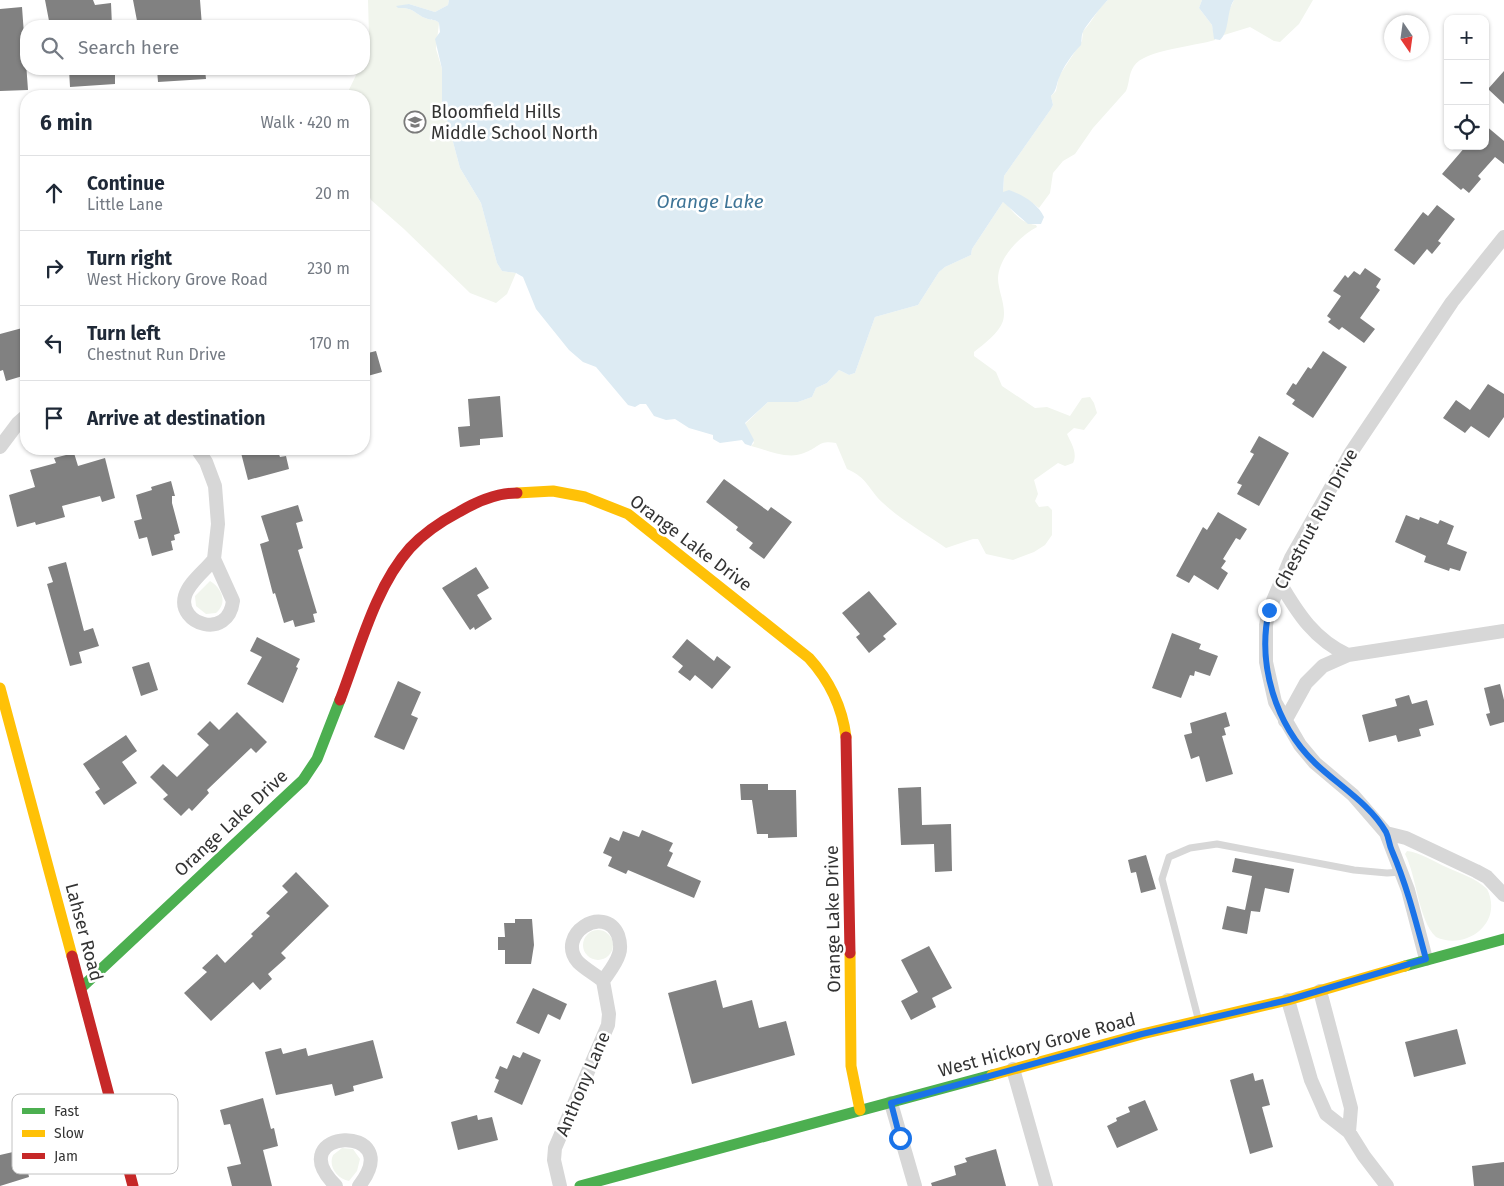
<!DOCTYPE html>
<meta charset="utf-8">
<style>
:root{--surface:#fff;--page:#f2f2f3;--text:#1f2937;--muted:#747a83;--line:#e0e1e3}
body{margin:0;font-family:"Fira Sans",sans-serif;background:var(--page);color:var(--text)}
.controls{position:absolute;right:15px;top:15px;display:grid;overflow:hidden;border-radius:10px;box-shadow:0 1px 4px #0004}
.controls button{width:45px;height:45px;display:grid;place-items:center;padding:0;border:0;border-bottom:1px solid var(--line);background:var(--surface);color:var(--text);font:25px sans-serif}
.compass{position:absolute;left:1384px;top:15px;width:45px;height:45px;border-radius:50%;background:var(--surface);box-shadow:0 1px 4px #0004;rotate:167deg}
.stop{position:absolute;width:15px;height:15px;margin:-11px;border:4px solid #1a73e8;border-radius:50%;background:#fff}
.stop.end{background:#1a73e8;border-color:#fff;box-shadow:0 1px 5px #0008}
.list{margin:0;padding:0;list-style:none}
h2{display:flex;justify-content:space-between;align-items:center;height:65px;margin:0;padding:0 20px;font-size:21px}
h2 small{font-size:16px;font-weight:400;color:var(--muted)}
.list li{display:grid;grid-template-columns:32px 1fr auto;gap:15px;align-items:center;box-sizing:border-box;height:75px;padding:0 20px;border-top:1px solid var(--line)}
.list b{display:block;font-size:19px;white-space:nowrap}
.list p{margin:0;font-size:16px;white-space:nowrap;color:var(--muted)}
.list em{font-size:16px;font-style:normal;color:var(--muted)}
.icon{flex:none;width:28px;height:28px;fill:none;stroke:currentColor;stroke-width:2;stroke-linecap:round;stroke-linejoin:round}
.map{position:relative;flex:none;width:1504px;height:1186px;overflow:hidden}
.search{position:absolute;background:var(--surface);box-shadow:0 1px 4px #0004;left:20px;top:20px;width:350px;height:55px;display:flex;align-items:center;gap:12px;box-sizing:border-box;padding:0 18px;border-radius:20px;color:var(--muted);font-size:19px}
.panel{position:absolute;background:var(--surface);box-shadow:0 1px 4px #0004;left:20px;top:90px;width:350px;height:365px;border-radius:20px}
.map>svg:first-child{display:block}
</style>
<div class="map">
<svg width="1504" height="1186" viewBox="0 0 1504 1186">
<rect width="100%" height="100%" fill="#fff"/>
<path fill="#f1f5ed" d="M368,0h81l-1,5 -13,7 -26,-8 -11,4c17,-1 17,7 30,11 6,2 7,0 11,4l-3,26 6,20v32l18,67 21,35 16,60 5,8 14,2 -9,21 -11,9 -26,-10 -66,-64 -33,-29 -7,-19v-85h-18l13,-27h5v-15l5,-18z
M1108,0h94l-3,8 13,17 3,15c-19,6 -71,10 -81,26 -6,9 -4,16 -8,25l-33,37 -18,26 -12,7 -10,12 -3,20 -11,15 -8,-6 -28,-10 1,-16 47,-67 2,-4 -2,-9 5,-5 3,-15 23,-35 1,-10c10,-10 14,-22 25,-31z
M1234,0h79l-14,24 -19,18 -6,-1 -24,-14 -26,8 3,-20z
M1003,202l3,1c8,11 16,20 30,22l1,2c-17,9 -38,30 -39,51 0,14 9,28 5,43 -4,12 -19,23 -29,31v4l22,16 6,14 33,22 12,-1 23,9 12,-18 8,-1 4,6 3,10 -13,17 -10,-2 -7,6c4,9 11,19 6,29l-8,3 -7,-3 -24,17 4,14 -3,7 4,6 9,-1 4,4v25l-7,10 -11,7 -21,8 -27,-6 -8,-15h-5l-27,9c-20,-14 -45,-28 -63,-45 -15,-14 -15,-25 -36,-34l-11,-26c-18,-3 -17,5 -32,10 -16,7 -37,-3 -53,-7l3,-3 -9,-19 23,-22h30l14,-5 4,-9 11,-5 12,-13 10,5 6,-2 20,-56 43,-12 21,-33 6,-5 26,-12 1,-6z
M210,581c12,7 18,22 6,32l-10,1 -10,-8 -1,-10z
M1407,851c12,1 28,11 39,16 13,6 30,11 41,22 17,34 -21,62 -51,48 -18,-17 -19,-60 -31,-83z
M583 945a15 15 0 1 1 30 0a15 15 0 1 1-30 0Z
M342,1148l11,1 7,10 -3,12 -8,10c-12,-2 -21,-15 -16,-26z"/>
<path fill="#ddebf3" d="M449,0h659c-4,3 -24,28 -25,32 -2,4 -1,8 -2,13 -8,8 -18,22 -22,33 -3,7 -2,12 -8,18l2,9 -2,4 -47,67 -1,16 6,-2c14,5 29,14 35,27l-3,7h-13l-25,-22 -31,47 -1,6 -26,12 -6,5 -21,33 -43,12 -20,56 -6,2 -10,-5 -12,13 -11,5 -4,9 -14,5h-30l-23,21 9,17 -3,6 -6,-2 -3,-4 -22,3 -7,-4v-4l-24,-7 -14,-9 -9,1 -12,-4 -8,-12h-6l-5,3 -7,-2 -32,-38 -13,-5 -14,-12 -33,-41 -13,-32 -7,-4 -14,-2 -5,-8 -16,-60 -21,-35 -18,-67v-32l-7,-30 5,-7 -1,-9c-4,-4 -5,-2 -11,-4 -13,-4 -13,-12 -30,-11l-2,-2 13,-2 26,8 13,-7z
M1202,0h32c-8,12 -4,31 -14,40l-6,-1 -2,-14 -13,-17z"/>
<path fill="#818181" d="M45,0h48l2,5 16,-2 1,23h-62z
M133,0h67l2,26h-64z
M22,7l6,83 -28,1v-82z
M69,69h46v15l-45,3z
M157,69h48l1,10 -48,3z
M1504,71v33l-16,-15z
M1485,125l19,16v23l-9,-7 -17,19 3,3 -12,14 -6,-5 -2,2 -19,-16 24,-28h19z
M1437,205l18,14 -17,22 3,2 -9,11 -5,-5 -13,16 -20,-15 29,-38 5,4z
M1365,268l16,11 -5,8 4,3 -20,28 15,11 -11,14 -22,-16 -3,3 -11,-8 3,-3 -4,-3 14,-20 -8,-5 12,-16 3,3 6,-7 6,4z
M26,327v48l-20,6 -3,-11 -3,1v-37z
M376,351l6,21 -18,5v-23z
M1323,351l24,16 -34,51 -21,-14 3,-4 -9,-6 7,-11 3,2 12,-18 3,2z
M1488,384l16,10v23l-15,21 -18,-12 -6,7 -22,-15 13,-18 14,10z
M500,396l3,41 -23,2v6l-20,2 -2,-20 12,-1 -2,-27z
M1259,436l30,17 -30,53 -22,-12 5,-9 -5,-2 17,-29 -4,-2z
M240,449h37l3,8 6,-1 3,13 -41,11z
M74,453l4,13 27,-8 10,40 -13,4 -2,-6 -38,10 3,11 -29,8 -1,-3 -18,5 -8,-32 26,-8 -5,-17 26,-7 -2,-5z
M724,479l44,32 3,-4 21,15 -28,37 -15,-11 4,-5 -17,-13 2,-3 -32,-25z
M171,481l4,15h-3v7l8,30 -6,2 1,5 -4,1 2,9 -21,6 -5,-19 -8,2 -5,-18 8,-2 -6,-24 16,-5 -1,-3z
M298,505l5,16 -7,2 7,25 -5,2 19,63 -4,1 2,8 -20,5 -2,-7 -9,3 -9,-30 -2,1 -13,-50 9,-3 -8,-25z
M1218,512l29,17 -7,11 -4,-2 -13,21 3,2 -5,7 7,5 -10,17 -24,-15 -5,8 -13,-7 27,-49 4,3z
M1406,515l13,5 1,-3 18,7 2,-4 14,6 -7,18 20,8 -7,19 -10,-3 -1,3 -25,-9 2,-6 -31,-14z
M66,562l18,69 9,-3 6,18 -20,6 3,11 -12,3 -23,-82 6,-2 -5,-15z
M476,567l13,21 -12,7 15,24 -17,11 -1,-3 -4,3 -28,-42z
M869,591l28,33 -14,12 3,3 -17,14 -13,-16 4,-3 -18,-21z
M1172,633l29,11 -2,5 19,7 -8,20 -15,-5 -1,5 -4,-1 -9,23 -29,-10z
M257,637l43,22 -4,8 2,1 -15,35 -36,-19 15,-27 -12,-6z
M687,639l27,22 3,-5 14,11 -19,22 -17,-14 -5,6 -12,-9 5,-6 -11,-9z
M149,662l9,28 -17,6 -9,-29z
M398,681l23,11 -10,23 7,3 -14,32 -30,-13z
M1500,684l4,16v22l-14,4 -4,-12 4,-1 -6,-25z
M1409,695l3,9 15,-4 7,25 -15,4 2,7 -23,6 -2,-7 -27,7 -7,-27 35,-9 -2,-7z
M237,712l30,30 -11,11 -5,-5 -44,42 2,3 -17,18 -3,-3 -8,8 -18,-17 5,-4 -18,-18 13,-13 14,13 32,-32 -12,-11 13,-13 9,9z
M1226,712l4,14 -6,2 2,7 -4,1 11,38 -27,8 -7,-26 -8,3 -7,-24 8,-2 -2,-10z
M126,735l11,16 -15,11 15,21 -33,22 -9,-13 5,-3 -17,-25z
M740,784h28v6h28l1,47 -29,1v-4h-11l-5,-34h-11z
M921,787l1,38 29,-1 1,47 -17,1 -1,-28 -33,1 -3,-57z
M642,830l31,13 -4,8 4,2 -6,13 34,15 -7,17 -66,-28 -2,4 -18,-8 4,-9 -9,-4 7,-16 9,4 4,-10 16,6z
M1146,855l10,34 -15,4 -5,-21 -5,1 -3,-13z
M1235,858l59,11 -5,24 -24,-5 -5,24 -9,-1 -4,23 -25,-5 5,-23 18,4 7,-34 -20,-4z
M296,872l33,34 -48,47 5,5 -18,16 4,5 -12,11 -7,-8 -42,39 -27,-28 23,-21 -5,-4 15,-14 8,9 28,-27 -2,-2 19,-18 -4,-3 22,-21 -6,-6z
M515,919h17l2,26 -3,19h-26v-14h-7v-13h7l-1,-14h11z
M929,946l23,42 -20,10 4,9 -25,13 -10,-19 17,-9 -17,-32z
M716,980l7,28 29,-8 7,28 27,-7 9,34 -103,29 -24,-91z
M533,988l34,16 -7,16 -12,-6 -9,20 -23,-11z
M1457,1029l9,35 -52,13 -9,-35z
M373,1040l10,38 -30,8 1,5 -19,5 -3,-12 -56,11 -11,-43 16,-4 2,6 23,-6 2,8z
M523,1052l18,8 -19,45 -28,-13 5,-12 -4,-2 5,-12 7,3 6,-14 7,3z
M1253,1073l2,8 8,-2 7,26 -8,2 11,40 -23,7 -20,-74z
M263,1098l8,31 3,-1 4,18 -15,4 9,36h-40l-5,-19 14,-3 -11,-40 -6,1 -4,-15z
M1145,1100l13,30 -41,18 -10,-22 10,-5 -1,-3 14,-6 -2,-5z
M477,1115l1,5 14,-3 6,23 -40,10 -7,-28z
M996,1149l10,37h-74l-1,-3 25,-8 -2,-9 13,-4 -2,-4z
M13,1152l3,9 5,-1 2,4 3,-1 3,14 -29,9v-31z
M1504,1162v24h-30l-2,-20z"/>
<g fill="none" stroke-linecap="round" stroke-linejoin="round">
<path stroke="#d7d7d7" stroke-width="7" d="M1198,1018l-36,-139 7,-22 21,-9 27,-4 137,26 33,3 14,-1"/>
<path stroke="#d7d7d7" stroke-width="14" d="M0,447l18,-24 8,-7
M197,449l9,13 9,24 3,38 -4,35 19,42c-5,40 -56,23 -48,-5 4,-14 21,-26 29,-37
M1280,583c18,31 35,57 68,72
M1285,721l21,-38 17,-17 25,-11 156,-24
M1386,833l20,5 70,33 11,6 17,18
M1426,959l-18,-69 -22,-57 -33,-38 -38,-32 -15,-18 -25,-43 -9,-40v-37l3,-15 22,-52 59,-104 102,-152 52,-65
M1320,991l31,117 -2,24
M1288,1000l23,80 15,34 23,18 15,24 23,30
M1013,1069l33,117
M891,1103l24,83
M336,1186c-58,-58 73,-64 23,0
M560,1186l-6,-26 1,-12 53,-123 1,-11 -6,-33c-7,-6 -18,-12 -25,-19 -23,-27 26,-59 40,-27 2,6 3,13 1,19 -3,10 -10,18 -16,27"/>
<path stroke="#4caf50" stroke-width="11" d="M1405,966l99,-27
M81,988l222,-208 14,-21 23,-59
M580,1186l412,-111"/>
<path stroke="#ffc107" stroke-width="11" d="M517,493l36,-2 32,6 43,17 181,144c21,23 33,48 37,79
M0,688l72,268
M850,953l1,113 9,44
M992,1075l150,-41 146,-34 117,-34"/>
<path stroke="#c62828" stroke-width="11" d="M340,700c19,-49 35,-113 70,-152 14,-15 32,-27 49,-36 17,-10 38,-19 58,-19
M846,737l4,216
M72,956l61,230"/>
</g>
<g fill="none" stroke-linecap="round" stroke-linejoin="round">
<path stroke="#1a73e8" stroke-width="6" d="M900,1138l-9,-35 251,-69 146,-34 138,-41c-10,-37 -19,-73 -34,-108 -3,-6 -3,-13 -6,-19 -16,-28 -48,-47 -71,-69 -40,-39 -58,-99 -46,-153"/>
</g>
<defs>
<g id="school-ring" transform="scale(1.125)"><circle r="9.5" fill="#fff" stroke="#7a7a7a" stroke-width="1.5"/><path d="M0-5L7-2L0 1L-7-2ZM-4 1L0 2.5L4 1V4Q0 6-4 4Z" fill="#7a7a7a"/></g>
</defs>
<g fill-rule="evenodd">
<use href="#school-ring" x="415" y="122"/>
</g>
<g text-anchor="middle" stroke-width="5" stroke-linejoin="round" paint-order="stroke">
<g font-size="18" fill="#333" stroke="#fff" text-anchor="start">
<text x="431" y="118">Bloomfield Hills<tspan x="431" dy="21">Middle School North</tspan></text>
</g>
<g font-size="18" fill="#333" stroke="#fff">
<text transform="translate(1316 519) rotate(-62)" y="6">Chestnut Run Drive</text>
<text transform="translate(691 543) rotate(37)" y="6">Orange Lake Drive</text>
<text transform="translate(231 823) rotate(-43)" y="6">Orange Lake Drive</text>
<text transform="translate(833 919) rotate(-91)" y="6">Orange Lake Drive</text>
<text transform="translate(84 932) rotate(75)" y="6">Lahser Road</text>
<text transform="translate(1037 1045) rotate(-15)" y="6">West Hickory Grove Road</text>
<text transform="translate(583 1084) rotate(-67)" y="6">Anthony Lane</text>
</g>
<g font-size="19" font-style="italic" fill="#3f7597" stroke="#fff">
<text x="710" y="208">Orange Lake</text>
</g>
</g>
<rect x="12" y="1094" width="166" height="80" rx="8" fill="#fff" stroke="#c2c2c2" stroke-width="1"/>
<rect x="22" y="1108" width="23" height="6" fill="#4caf50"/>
<rect x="22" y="1130" width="23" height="7" fill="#ffc107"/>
<rect x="22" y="1153" width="23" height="6" fill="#c62828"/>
<g font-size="14" fill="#333">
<text x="54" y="1116">Fast</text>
<text x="54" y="1138">Slow</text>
<text x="54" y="1161">Jam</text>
</g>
</svg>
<div class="controls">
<button>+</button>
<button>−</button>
<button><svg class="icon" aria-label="locate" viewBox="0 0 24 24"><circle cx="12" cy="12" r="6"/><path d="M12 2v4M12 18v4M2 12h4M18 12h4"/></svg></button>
</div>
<svg class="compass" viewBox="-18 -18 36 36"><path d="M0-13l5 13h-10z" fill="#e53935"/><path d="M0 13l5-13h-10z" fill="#747a83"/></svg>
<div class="stop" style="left:900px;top:1138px"></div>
<div class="stop end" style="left:1269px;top:610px"></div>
<div class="search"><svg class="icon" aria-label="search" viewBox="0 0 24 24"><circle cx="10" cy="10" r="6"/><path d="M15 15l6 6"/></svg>Search here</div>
<section class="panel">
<h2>6 min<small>Walk · 420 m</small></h2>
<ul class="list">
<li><svg class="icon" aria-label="ahead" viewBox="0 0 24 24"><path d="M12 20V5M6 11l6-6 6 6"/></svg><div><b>Continue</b><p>Little Lane</p></div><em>20 m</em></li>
<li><svg class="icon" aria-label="right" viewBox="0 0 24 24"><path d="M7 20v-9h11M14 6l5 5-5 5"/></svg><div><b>Turn right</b><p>West Hickory Grove Road</p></div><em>230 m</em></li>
<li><svg class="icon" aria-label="left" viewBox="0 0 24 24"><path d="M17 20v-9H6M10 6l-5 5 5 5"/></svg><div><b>Turn left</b><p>Chestnut Run Drive</p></div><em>170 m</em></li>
<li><svg class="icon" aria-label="arrive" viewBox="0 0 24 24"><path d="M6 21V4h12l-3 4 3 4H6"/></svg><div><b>Arrive at destination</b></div></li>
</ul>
</section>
</div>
